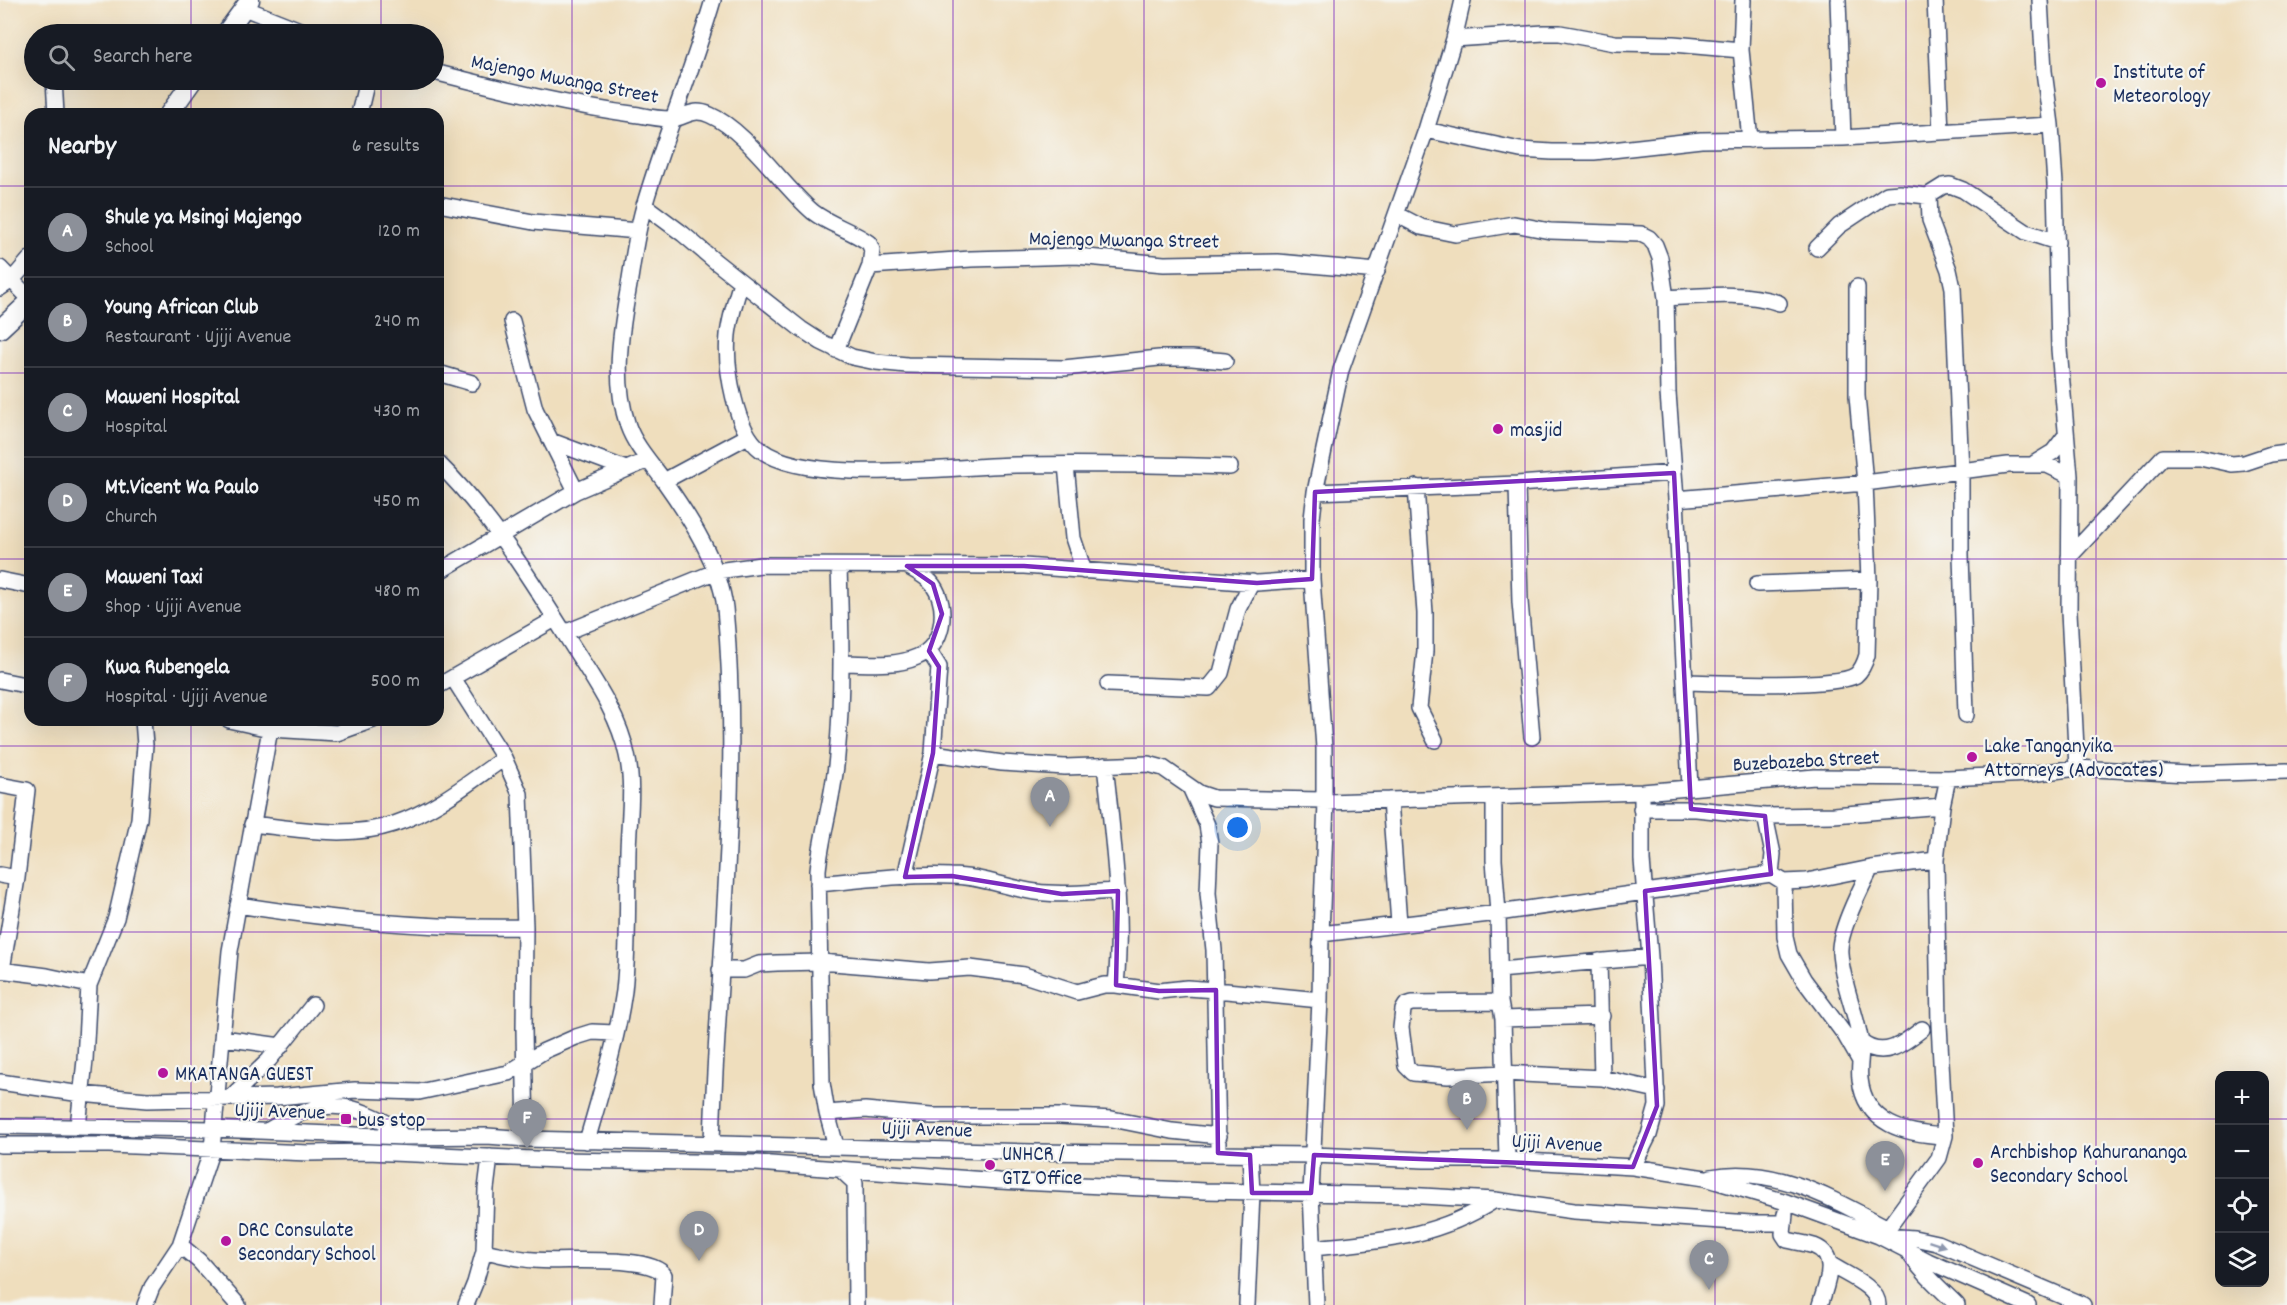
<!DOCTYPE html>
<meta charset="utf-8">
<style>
:root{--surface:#171b24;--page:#20242c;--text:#f1f3f6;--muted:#9ea1a6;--line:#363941;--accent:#8c9099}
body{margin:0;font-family:Dekko,sans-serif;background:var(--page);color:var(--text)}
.controls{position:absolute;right:18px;bottom:18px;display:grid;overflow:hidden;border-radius:12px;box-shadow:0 6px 24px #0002}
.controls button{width:54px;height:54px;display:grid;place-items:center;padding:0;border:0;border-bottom:2px solid var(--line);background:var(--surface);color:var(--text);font:30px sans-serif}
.you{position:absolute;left:1238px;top:828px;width:21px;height:21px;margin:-15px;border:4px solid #fff;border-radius:50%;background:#1a73e8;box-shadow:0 0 0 9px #1a73e833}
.badge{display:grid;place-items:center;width:39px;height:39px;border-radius:50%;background:var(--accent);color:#fff;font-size:20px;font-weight:700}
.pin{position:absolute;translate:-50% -50px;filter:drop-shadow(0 2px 3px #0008)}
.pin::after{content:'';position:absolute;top:32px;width:21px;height:18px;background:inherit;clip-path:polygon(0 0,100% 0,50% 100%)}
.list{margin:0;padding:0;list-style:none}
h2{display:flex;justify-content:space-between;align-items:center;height:78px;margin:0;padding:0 24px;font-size:26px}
h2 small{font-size:20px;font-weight:400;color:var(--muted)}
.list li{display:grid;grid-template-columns:39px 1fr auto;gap:18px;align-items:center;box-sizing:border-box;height:90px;padding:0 24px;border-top:2px solid var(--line)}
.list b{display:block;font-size:22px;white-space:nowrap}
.list p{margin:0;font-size:20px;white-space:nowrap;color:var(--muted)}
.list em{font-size:20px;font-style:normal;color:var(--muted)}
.icon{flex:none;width:33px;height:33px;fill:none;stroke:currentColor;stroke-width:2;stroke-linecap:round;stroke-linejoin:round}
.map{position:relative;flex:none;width:2287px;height:1305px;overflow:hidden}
.search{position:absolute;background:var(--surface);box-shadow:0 6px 24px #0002;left:24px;top:24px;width:420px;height:66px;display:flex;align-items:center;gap:15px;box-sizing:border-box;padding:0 21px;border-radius:33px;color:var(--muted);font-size:22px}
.panel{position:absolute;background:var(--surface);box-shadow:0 6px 24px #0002;left:24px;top:108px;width:420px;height:618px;border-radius:18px}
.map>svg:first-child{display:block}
</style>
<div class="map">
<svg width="2287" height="1305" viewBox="0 0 2287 1305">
<rect width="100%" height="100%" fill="#f6f6f2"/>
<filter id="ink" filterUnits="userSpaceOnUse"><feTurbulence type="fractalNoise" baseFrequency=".0167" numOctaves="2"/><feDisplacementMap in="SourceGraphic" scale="12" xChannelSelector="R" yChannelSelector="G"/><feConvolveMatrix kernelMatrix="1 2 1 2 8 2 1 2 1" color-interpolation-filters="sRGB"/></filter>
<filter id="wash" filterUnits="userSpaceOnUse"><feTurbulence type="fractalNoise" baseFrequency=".008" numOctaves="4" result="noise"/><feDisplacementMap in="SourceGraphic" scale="24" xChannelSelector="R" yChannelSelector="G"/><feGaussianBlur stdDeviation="1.35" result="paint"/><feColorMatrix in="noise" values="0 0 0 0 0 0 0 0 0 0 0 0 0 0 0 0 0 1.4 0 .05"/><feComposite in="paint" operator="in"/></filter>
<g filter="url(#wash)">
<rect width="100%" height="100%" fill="#efdebd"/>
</g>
<g filter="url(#ink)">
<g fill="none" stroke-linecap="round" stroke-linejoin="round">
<g stroke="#3b496c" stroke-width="18">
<path id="minor" d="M1743,0l-2,50 9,90
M1838,0l5,138
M1935,0l6,132
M2040,0l4,71 7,54 4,59 4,165 11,127 -1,136 8,156
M244,8l66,26
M1454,39l90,-6h16l55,10 58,1 68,6
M434,72c67,17 136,34 205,43 10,2 22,4 32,4 15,-1 20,-12 39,-4 37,16 71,70 103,97 17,13 38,18 56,31l3,7 -2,16 -34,84
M54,80l2,34
M359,114l8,-34
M1426,130l94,20 32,2h42l107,-12 142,-2 208,-13
M1929,195l1,25 19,50 4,18 8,183v84l5,160
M438,204l95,18 105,9
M644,205l39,29 33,28 85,67 20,13 31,15 24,5 31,3 157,3 95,-10h33l33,3
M1398,215l23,12 34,7 59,-10 36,7 91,3 8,4 6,7 5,13 6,40 2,95 8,106 14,289
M1817,248l22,-22 48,-32 13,-1 27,3 16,-10 7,-1 13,5 63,42 31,10
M870,266l101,-7 105,-3 88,8 114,-2 99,9
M0,268l30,31
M741,282c-5,17 -11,35 -13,53 -3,31 7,96 33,115 48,36 193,16 255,15 71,-1 143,0 214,2
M0,288l12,-8 18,-21
M1666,298c38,-2 77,-7 113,5
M512,321l23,88 41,82
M438,373l34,10
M551,441l75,28
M438,463c53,52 93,117 132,179 21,34 49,72 57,113 7,30 2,64 1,95 -1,47 1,95 -4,141 -7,50 -23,101 -37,150
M2035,463l18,-11 13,-17
M1066,465l7,73 11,33
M664,481l84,-45
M1517,484l3,118 12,135
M1416,487l9,126v38l-6,57 16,32
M1315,492l202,-8 157,-11
M1676,499l189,-16 143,-18h39l23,11
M2069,557l94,-100h37l32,7 12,-1 27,-9 16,-2
M438,572l138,-81 72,-31
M0,580l30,6
M1757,584l112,-4
M564,633l153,-62 44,-6 263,1 233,17 55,-4
M842,663c25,0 52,4 75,-6 27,-11 32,-49 16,-72 -5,-8 -18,-14 -26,-19
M453,678l51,80 16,36 5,133 -1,102 2,110
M0,680l30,6
M1686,682c27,1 153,6 170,-7 6,-5 9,-13 11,-20l2,-75 -4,-97 -8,-87v-109
M1108,684l101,4 12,-15 17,-64 14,-27
M438,686l117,-67
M229,720l41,9 67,4 36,-13
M933,753l69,10 63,4 83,-3 15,4 36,25 15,5 110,2
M1105,765c8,74 18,147 11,220
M0,785l27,5 -10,88 -15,92
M1190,787l17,38 3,18 -2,50 6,57 4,195
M1494,797v63l4,53 2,89 3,17 4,141
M1390,800l9,124
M1326,802l316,-10 173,-15 133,1 82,-4 47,-6 110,6 100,-3
M1641,809h55l69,7 69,-1 108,-9
M1765,816l8,38 -2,20
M252,824c45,5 97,15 142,0 40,-13 76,-42 110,-66
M1871,868c-10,20 -33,64 -31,85 2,29 15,57 20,85 3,13 -2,27 0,41 5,46 46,55 85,57
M0,875l17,3
M905,877l28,-124 6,-86 -10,-16
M1784,882l1,55 4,17 15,26 41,55 15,26
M818,884c44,-4 89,-10 133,-8 29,0 56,12 85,16 27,4 55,0 82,-1
M238,905c95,15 191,24 287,22
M1321,934l177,-21 273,-39 13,8 23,-1 64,-13 65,-8
M1599,961l3,117
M0,970l47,6 42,9
M720,970h24l15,-6 18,-1 44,-1 108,9 41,-3 54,7 53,17 27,-7h12l43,6 28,-3 29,2 104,10
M1499,970l151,-13
M1500,1002l-88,1 -6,2 -3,5 -2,18 5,38 7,7 35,3 56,-3 98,5 55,12
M1503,1019l99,-3
M223,1038l58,8
M1861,1042c22,18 42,2 61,-13
M0,1082l81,12 66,6 130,-3 78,-7 64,2 89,-19 36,-22 32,-14 16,-5 23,1
M231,1097l38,-37 44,-55
M827,1113l38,-3 66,6h128l53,3 60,12 47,5
M0,1126l213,3 190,8 84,-1 39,3 506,13 282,3 110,5h83l126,7 72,11 81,24 93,34 49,25 100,44
M78,1127l7,-67 4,-75 27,-67 23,-99 6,-74 -2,-25
M267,1131c35,-21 61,-34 101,-17 14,6 25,11 35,23
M712,1143c5,-178 30,-357 13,-535 -5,-44 -36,-92 -61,-127 -12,-17 -29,-35 -36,-55 -15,-45 -8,-90 0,-135 5,-29 8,-59 17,-88 20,-68 48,-134 68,-203
M0,1145h109l200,8 58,-1 191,8 199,3 242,18 206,10 199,4 91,5 79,11 177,12h33
M836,1146l-9,-33 -5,-30 -4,-213c4,-39 16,-75 19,-114 6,-63 4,-125 2,-189
M1633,1167l16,-32 8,-29 -7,-149 -8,-97v-68
M840,1169l15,14 1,122
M1711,1177c65,-12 121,22 177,51
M1785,1214l-2,20 4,6c9,2 18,3 27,6 26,10 12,39 6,59
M1879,1236l9,-8 51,-70 6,-22 -6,-112 -3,-164 6,-54 6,-28
M1885,1236l29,2 23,5 146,62
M180,1245l19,16 39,44
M1313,1248c68,-7 123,-10 182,-48
M484,1251c16,3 33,8 50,9 26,3 117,-6 130,15l-2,30
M1909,1253c14,21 31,35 48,52
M1830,1264c13,10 48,22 48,41
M145,1305l7,-18 28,-42 32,-96 18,-198 40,-222
M466,1305l9,-22 9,-32 2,-62 4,-32
M1247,1305l5,-112 -2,-38
M1316,1305l-5,-112 9,-193 1,-66 5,-132 -2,-2v-52l-12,-169v-60l3,-27 26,-122 85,-240 28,-91 9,-39"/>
</g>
<g stroke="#3b496c" stroke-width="21">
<path id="major" d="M225,34l25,-34
M169,114l24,-34
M0,329l30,-28"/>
</g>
<use href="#minor" stroke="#fff" stroke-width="15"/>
<use href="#major" stroke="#fff" stroke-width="18"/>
</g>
<defs><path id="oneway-solid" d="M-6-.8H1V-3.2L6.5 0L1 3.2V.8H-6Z" transform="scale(1.5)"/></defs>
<use fill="#8d97ae" href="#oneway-solid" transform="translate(1937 1244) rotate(18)"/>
</g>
<path fill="none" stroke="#7b2cbf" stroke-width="4.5" stroke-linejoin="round" d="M1674,473l17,336 74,7 6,58 -126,17 12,215 -24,61 -319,-12 -3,38h-59l-2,-38 -32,-2 -2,-163 -57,1 -43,-6 2,-94 -56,3 -110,-18 -47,1 28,-124 6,-86 -10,-16 13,-37 -9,-30 -26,-18h117l233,17 55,-4 3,-87z"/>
<path fill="none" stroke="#7b2cbf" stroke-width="1.5" stroke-opacity="0.55" d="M191,0v34M381,0v34M572,0v1305M762,0v1305M953,0v1305M1144,0v1305M1334,0v1305M1525,0v1305M1715,0v1305M1906,0v1305M2096,0v1305M191,80v34M381,80v34M0,186h30M438,186h1849M0,373h30M438,373h1849M0,559h30M438,559h1849M191,720v585M381,720v585M0,746h2287M0,932h2287M0,1119h2220M2264,1119h23"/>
<g fill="#b5179e" stroke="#f6f6f2" stroke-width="2">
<circle cx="2101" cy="83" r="6"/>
<circle cx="1498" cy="429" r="6"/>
<circle cx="1972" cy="757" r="6"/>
<circle cx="163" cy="1073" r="6"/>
<rect x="340" y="1113" width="12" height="12" rx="3"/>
<circle cx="1978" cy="1163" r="6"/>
<circle cx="990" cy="1165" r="6"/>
<circle cx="226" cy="1241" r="6"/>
</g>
<g text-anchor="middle" stroke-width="4.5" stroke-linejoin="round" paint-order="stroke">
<g font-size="21" fill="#1b2f5e" stroke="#f6f6f2" text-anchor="start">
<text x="2113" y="78">Institute of<tspan x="2113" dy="24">Meteorology</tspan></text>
<text x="1510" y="436">masjid</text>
<text x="1984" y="752">Lake Tanganyika<tspan x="1984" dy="24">Attorneys (Advocates)</tspan></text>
<text x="175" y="1080">MKATANGA GUEST</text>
<text x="358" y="1126">bus stop</text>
<text x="1990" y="1158">Archbishop Kahurananga<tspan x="1990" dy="24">Secondary School</tspan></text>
<text x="1002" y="1160">UNHCR /<tspan x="1002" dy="24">GTZ Office</tspan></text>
<text x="238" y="1236">DRC Consulate<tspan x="238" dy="24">Secondary School</tspan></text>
</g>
<g font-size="21" fill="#1b2f5e" stroke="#f6f6f2">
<text transform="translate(565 78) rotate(11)" y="7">Majengo Mwanga Street</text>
<text transform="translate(1124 239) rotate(1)" y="7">Majengo Mwanga Street</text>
<text transform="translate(1806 760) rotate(-3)" y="7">Buzebazeba Street</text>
<text transform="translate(280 1110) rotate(2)" y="7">Ujiji Avenue</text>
<text transform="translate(927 1128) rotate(2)" y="7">Ujiji Avenue</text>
<text transform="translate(1557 1142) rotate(3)" y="7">Ujiji Avenue</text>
</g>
</g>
</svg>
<div class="controls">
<button>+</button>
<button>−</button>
<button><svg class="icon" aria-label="locate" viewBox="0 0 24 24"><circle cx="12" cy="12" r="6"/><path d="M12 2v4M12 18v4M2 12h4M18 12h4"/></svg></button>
<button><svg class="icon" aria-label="layers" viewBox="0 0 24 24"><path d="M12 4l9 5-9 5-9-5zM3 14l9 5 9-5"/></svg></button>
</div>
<div class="you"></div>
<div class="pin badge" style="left:1050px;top:827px">A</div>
<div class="pin badge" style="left:1467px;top:1130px">B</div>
<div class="pin badge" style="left:1709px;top:1290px">C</div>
<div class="pin badge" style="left:699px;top:1261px">D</div>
<div class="pin badge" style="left:1885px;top:1191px">E</div>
<div class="pin badge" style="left:527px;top:1149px">F</div>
<div class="search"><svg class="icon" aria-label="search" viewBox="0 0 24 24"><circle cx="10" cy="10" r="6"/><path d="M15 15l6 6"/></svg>Search here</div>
<section class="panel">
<h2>Nearby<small>6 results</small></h2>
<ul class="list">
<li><span class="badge">A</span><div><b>Shule ya Msingi Majengo</b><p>School</p></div><em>120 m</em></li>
<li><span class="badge">B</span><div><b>Young African Club</b><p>Restaurant · Ujiji Avenue</p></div><em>240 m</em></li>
<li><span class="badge">C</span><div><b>Maweni Hospital</b><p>Hospital</p></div><em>430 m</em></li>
<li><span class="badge">D</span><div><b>Mt.Vicent Wa Paulo</b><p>Church</p></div><em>450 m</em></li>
<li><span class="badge">E</span><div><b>Maweni Taxi</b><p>Shop · Ujiji Avenue</p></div><em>480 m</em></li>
<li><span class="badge">F</span><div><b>Kwa Rubengela</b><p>Hospital · Ujiji Avenue</p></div><em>500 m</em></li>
</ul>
</section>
</div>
